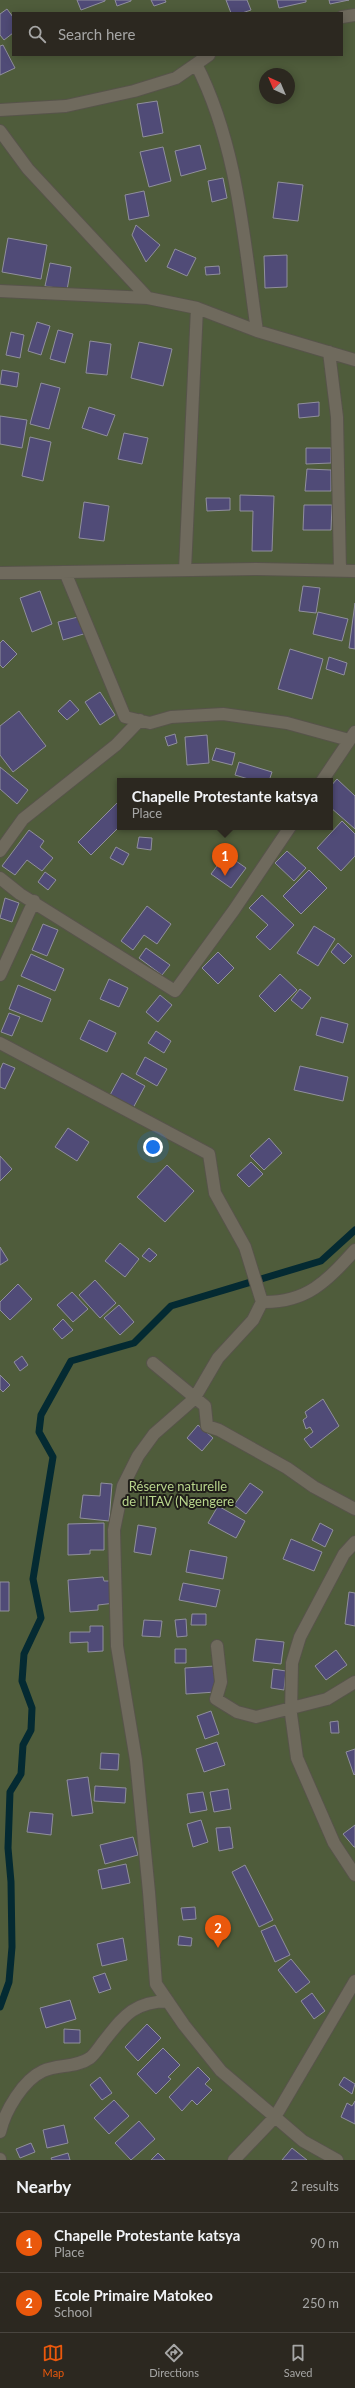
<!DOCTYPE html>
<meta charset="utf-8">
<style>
:root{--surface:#2c2820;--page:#343029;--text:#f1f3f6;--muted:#a6a6a5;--line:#48443e;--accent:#ea580c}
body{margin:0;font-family:Lato,sans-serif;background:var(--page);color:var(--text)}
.compass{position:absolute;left:259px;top:68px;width:36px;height:36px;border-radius:50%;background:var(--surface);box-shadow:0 2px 10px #0003;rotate:316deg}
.you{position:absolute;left:153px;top:1147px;width:14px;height:14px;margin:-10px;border:3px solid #fff;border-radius:50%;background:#1a73e8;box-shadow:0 0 0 6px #1a73e833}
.badge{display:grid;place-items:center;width:26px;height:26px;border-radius:50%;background:var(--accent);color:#fff;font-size:13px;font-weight:700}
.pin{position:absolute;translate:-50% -33px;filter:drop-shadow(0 1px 2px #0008)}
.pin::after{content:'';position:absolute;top:21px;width:14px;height:12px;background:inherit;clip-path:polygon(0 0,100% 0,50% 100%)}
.popup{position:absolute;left:117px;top:778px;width:216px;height:52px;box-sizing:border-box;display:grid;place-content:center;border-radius:0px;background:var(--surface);filter:drop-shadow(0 1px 3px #0005);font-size:13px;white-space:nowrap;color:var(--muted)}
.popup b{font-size:15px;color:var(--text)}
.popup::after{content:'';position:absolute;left:50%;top:100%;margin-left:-8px;border:8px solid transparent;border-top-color:var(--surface)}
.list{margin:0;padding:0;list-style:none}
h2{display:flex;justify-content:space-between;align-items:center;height:52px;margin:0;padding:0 16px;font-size:17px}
h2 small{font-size:13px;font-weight:400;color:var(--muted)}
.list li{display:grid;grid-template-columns:26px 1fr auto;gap:12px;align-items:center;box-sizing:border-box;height:60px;padding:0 16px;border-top:1px solid var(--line)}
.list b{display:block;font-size:15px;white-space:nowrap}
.list p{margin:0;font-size:13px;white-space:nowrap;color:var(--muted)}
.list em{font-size:13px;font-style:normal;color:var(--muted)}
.icon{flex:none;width:22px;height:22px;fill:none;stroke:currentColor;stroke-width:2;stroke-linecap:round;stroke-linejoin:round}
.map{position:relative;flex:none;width:355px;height:2160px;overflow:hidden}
.search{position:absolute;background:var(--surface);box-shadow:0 2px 10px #0003;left:12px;right:12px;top:12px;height:44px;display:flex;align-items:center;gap:10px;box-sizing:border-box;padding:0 14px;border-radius:0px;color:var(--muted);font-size:15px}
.sheet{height:172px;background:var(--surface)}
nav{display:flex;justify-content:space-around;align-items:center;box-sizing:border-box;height:56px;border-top:1px solid var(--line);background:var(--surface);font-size:11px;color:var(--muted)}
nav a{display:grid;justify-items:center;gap:2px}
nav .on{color:var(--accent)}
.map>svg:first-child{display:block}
</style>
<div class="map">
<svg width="355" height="2160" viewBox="0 0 355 2160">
<rect width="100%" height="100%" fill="#3b362b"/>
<path fill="#4f5c3b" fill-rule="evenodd" d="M0,0h355v2160h-355zM13,13h329v42h-329zM265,74h24v24h-24zM120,781h210v46h-210z"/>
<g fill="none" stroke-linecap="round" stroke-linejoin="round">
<path stroke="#042a32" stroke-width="7" d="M0,2007l9,-25 3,-35 -1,-65 -3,-34 2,-56 11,-18 2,-29 8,-15 1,-22 -10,-27 2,-27 17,-36 -8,-39 20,-122 -14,-25 2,-17 30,-54 63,-18 37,-37 150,-45 34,-31"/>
</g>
<path fill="#504b77" stroke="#908f9d" d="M77,0h28v1l-24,9z
M115,0h16v1l-14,5z
M151,0h14l1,2 -12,4z
M226,0h21l4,10 -9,3h-11z
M277,0h29v2l-27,6z
M329,0h20l-19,4z
M7,9l6,8v16l-9,7 -4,-5v-21z
M3,45l12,23 -15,7v-29z
M157,101l6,32 -20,4 -6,-33z
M200,145l6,24 -25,7 -6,-25z
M163,147l8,34 -22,6 -9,-35z
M223,178l4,20 -15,4 -4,-21z
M278,182l25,3 -5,36 -25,-3z
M144,191l5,25 -20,4 -4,-25z
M136,225l24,20 -14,17 -14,-27z
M8,238l39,7 -6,34 -39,-7z
M175,249l21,9 -9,18 -20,-9z
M287,255v32l-22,1 -1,-32z
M50,263l21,4 -4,23 -22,-4z
M219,266l1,8 -14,1 -1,-8z
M37,322l13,4 -9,29 -13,-4z
M58,330l15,4 -8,29 -15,-4z
M11,332l13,3 -4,23 -14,-3z
M90,341l21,3 -4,31 -21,-2z
M139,342l33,7 -9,37 -32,-8z
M2,370l17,3 -2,14 -17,-3z
M41,383l19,5 -11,41 -19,-5z
M319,402v14l-20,2 -1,-14z
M89,407l26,8 -8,21 -25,-8z
M0,416l27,4 -5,28 -22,-4z
M124,433l24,5 -6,26 -24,-5z
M30,437l21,5 -8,39 -21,-5z
M306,448h25v15l-25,1z
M307,469l24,1v21h-26z
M240,495l34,1 -2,55h-20l1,-40h-13z
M206,498h24v12l-23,1z
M84,502l25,4 -5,35 -25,-3z
M304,505h28l-1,25h-28z
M303,586l17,2 -4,25 -17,-2z
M40,591l12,33 -20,8 -12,-34z
M355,603v46l-6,-1z
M318,612l30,7 -6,22 -29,-7z
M82,616l5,17 -24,7 -5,-18z
M3,640l14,14 -14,14 -3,-3v-22z
M290,649l33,10 -11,40 -34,-10z
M329,657l18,6 -3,12 -18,-6z
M100,692l15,23 -15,10 -15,-23z
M70,700l9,10 -12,10 -9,-9z
M19,711l27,35 -33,26 -13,-17v-29z
M175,734l2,9 -9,3 -3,-9z
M207,735l2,28 -22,2 -2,-28z
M216,748l19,5 -3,12 -20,-5z
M239,762l33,10 -3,9h-14l-20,-6z
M0,767l28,23 -11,14 -17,-15z
M337,779l18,17v33l-25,-22v-20z
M120,800v26l-29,29 -13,-13z
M342,821l13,13v22l-14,15 -24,-23z
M29,830l15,11 -4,6 13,11 -11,13 -15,-11 -12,15 -13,-9z
M139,837l13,1 -1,12 -14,-2z
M116,847l13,7 -6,11 -13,-7z
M287,851l19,17 -12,13 -19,-18z
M226,854l20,14 -15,20 -20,-14z
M309,870l18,18 -26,26 -18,-18z
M45,872l11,8 -8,10 -10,-8z
M262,895l32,30 -24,25 -14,-13 12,-12 -19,-17z
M5,898l14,5 -7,19 -12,-4z
M147,906l24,18 -14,20 -13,-9 -11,15 -12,-9z
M43,924l15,6 -11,26 -15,-6z
M314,926l21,13 -17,27 -21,-13z
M338,943l14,13 -8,8 -13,-12z
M146,948l24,17 -8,10 -23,-17z
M218,952l16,16 -16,16 -16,-16z
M31,954l33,15 -9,22 -34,-15z
M280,974l17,16 -22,22 -16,-16z
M109,979l19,9 -9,19 -19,-8z
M18,985l33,14 -9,23 -33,-13z
M300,989l11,9 -9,11 -11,-9z
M160,995l12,10 -14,17 -12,-10z
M9,1013l11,4 -8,19 -11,-4z
M321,1017l27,7 -5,19 -27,-8z
M89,1020l27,13 -9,19 -27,-13z
M156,1031l15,10 -7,12 -16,-10z
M145,1057l22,12 -10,17 -21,-12z
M3,1063l12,5 -10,21 -5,-2v-17z
M300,1066l48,11 -5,24 -49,-11z
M122,1073l23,13 -12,22 -23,-13z
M68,1128l21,14 -12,19 -22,-14z
M269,1138l13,15 -18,17 -14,-14z
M0,1156l12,13 -12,12z
M251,1162l12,12 -14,13 -12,-12z
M167,1165l27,26 -29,31 -28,-25z
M120,1243l19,16 -14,18 -20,-16z
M0,1247l8,13 -8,5z
M149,1248l8,7 -7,7 -8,-6z
M95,1280l21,23 -16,15 -21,-23z
M18,1284l14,15 -22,21 -10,-10v-8z
M72,1292l16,17 -15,13 -16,-17z
M119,1305l15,17 -14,13 -16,-17z
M63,1319l10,11 -11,9 -9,-10z
M22,1356l6,9 -8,6 -6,-9z
M0,1375l10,10 -7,7 -3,-3z
M323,1399l16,27 -28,22 -7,-9 9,-7 -3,-5 -4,2 -3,-9 4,-3 -2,-5z
M198,1425l15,13 -11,13 -15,-13z
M101,1483l11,1 -3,37 -29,-3 3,-23 17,1z
M250,1483l13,9 -17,22 -12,-9z
M218,1506l27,15 -9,17 -28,-15z
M104,1523v27h-14v4l-22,1v-31z
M320,1523l13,7 -8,17 -13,-7z
M138,1525l18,3 -5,27 -17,-3z
M291,1539l31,13 -8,19 -31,-12z
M190,1550l37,7 -4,22 -37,-7z
M103,1577l1,4h9l2,22 -17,2v5l-28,2 -2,-32z
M0,1582h9v29h-9z
M183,1583l37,7 -4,17 -37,-7z
M349,1592l6,1v33l-10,-2z
M192,1614h14v11h-15z
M186,1619l1,17 -10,1 -2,-17z
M144,1620l18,1 -2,16 -18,-1z
M90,1626h13v25l-15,1v-10l-18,1v-11h20z
M256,1639l28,3 -3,22 -28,-3z
M175,1649h11v14h-11z
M336,1650l11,15 -21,15 -11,-14z
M215,1666l1,26 -30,2 -1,-26z
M273,1669l13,2 -2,19 -13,-2z
M211,1711l8,23 -14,5 -8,-23z
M338,1721l1,12h-8l-1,-11z
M217,1742l8,23 -21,7 -8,-23z
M355,1749v25l-1,1 -8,-23z
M101,1753l18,1 -1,16 -18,-1z
M88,1777l5,36 -21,3 -5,-36z
M95,1786l31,2 -1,15 -31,-2z
M228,1789l3,20 -17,3 -4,-20z
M203,1792l4,18 -17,3 -3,-19z
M30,1812l23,2 -2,21 -24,-3z
M201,1820l7,22 -15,5 -6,-23z
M355,1825v22h-1l-11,-13z
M230,1827l3,21 -14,3 -3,-23z
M133,1837l5,18 -33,9 -5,-19z
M126,1864l4,19 -28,6 -4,-19z
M245,1865l28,55 -14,7 -27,-55z
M195,1907l1,12 -13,1 -2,-12z
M275,1925l15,30 -15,7 -14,-31z
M179,1936l13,2 -1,8 -13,-1z
M123,1938l4,22 -25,6 -5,-22z
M291,1959l19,23 -14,11 -18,-23z
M105,1973l6,16 -12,4 -6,-16z
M312,1993l13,18 -11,8 -13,-18z
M70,2000l6,19 -30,9 -6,-20z
M147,2024l14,14 -23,23 -13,-14z
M64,2029l16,1v13h-16z
M163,2048l17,17 -12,12 3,2 -15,15 -19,-20z
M198,2067l12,12 -5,5 7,6 -15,15 -5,-5 -10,11 -13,-14z
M100,2077l12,16 -10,7 -12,-15z
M344,2077l11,7 -3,10 -13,-9z
M114,2100l15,16 -20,18 -15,-16z
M355,2101v23l-14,-7 6,-14 5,3z
M139,2121l16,18 -24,21 -16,-17z
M64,2125l4,18 -21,5 -4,-18z
M31,2143l4,9 -15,6 -4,-9z
M292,2148l15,12h-25z
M68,2153l2,7h-18l-1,-2z
M158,2153l7,7h-14z"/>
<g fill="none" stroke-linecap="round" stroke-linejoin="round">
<g stroke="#57544a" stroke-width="14">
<path id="minor" d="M342,17l13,-2
M196,64c42,82 48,177 61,267
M0,110l66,-4 68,-15 42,-13 33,-23
M0,131l28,38 120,129 49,10 60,23 98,29
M0,291l148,7
M329,352l8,65 3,154
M185,570l12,-262
M65,572l60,145 25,6 21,-6 52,-3 64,9 62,17
M0,573l257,-4 98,2
M322,781l33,-49
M0,851l23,-32 93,-74 24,-25
M0,878l20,16 155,97 59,-81 56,-83
M0,975l34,-74
M0,1043l209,111 6,39 30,54 17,55 -9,18 -35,38 -24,41 -40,35 -16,22 -15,30 -9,44 3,116 19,114 13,132 7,92 28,41 37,46 54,46 80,-136
M262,1302c45,1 65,-21 93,-52
M153,1363l52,43 2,20 12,4 68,38 27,19 41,22
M355,1542l-11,12 -44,83 -8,26 -1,51 6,44 37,85 21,32
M217,1646l4,36 -5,17 21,13 19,5 71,-18 28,-17
M0,2132c5,-21 23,-52 43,-61 15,-7 33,-3 47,-13 5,-4 10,-12 14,-17 20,-25 29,-39 64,-40
M0,2159v1
M234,2160l41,-43 28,24 34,19"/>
</g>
<use href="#minor" stroke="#6f6a5d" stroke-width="12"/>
</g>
<g text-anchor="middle" stroke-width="4" stroke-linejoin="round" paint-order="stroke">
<g font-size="13" fill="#b8d58c" stroke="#201e19">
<text x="178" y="1491">Réserve naturelle<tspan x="178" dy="15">de l'ITAV (Ngengere</tspan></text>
</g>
</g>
</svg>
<svg class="compass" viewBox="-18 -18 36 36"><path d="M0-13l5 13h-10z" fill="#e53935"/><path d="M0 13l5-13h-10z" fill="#a6a6a5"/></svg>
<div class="you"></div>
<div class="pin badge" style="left:225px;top:876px">1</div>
<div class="popup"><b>Chapelle Protestante katsya</b>Place</div>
<div class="pin badge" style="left:218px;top:1948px">2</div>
<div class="search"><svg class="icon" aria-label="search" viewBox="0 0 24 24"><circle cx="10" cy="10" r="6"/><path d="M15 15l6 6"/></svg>Search here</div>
</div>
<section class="sheet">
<h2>Nearby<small>2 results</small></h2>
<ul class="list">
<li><span class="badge">1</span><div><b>Chapelle Protestante katsya</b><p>Place</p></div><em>90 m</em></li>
<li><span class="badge">2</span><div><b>Ecole Primaire Matokeo</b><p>School</p></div><em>250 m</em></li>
</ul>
</section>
<nav>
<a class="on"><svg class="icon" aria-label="map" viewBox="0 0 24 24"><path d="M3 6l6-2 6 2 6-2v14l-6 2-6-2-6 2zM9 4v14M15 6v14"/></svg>Map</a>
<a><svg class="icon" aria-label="directions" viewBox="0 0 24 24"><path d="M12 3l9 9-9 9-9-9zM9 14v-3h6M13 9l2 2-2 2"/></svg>Directions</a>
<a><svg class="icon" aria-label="saved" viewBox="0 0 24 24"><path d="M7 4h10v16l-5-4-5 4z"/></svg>Saved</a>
</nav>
